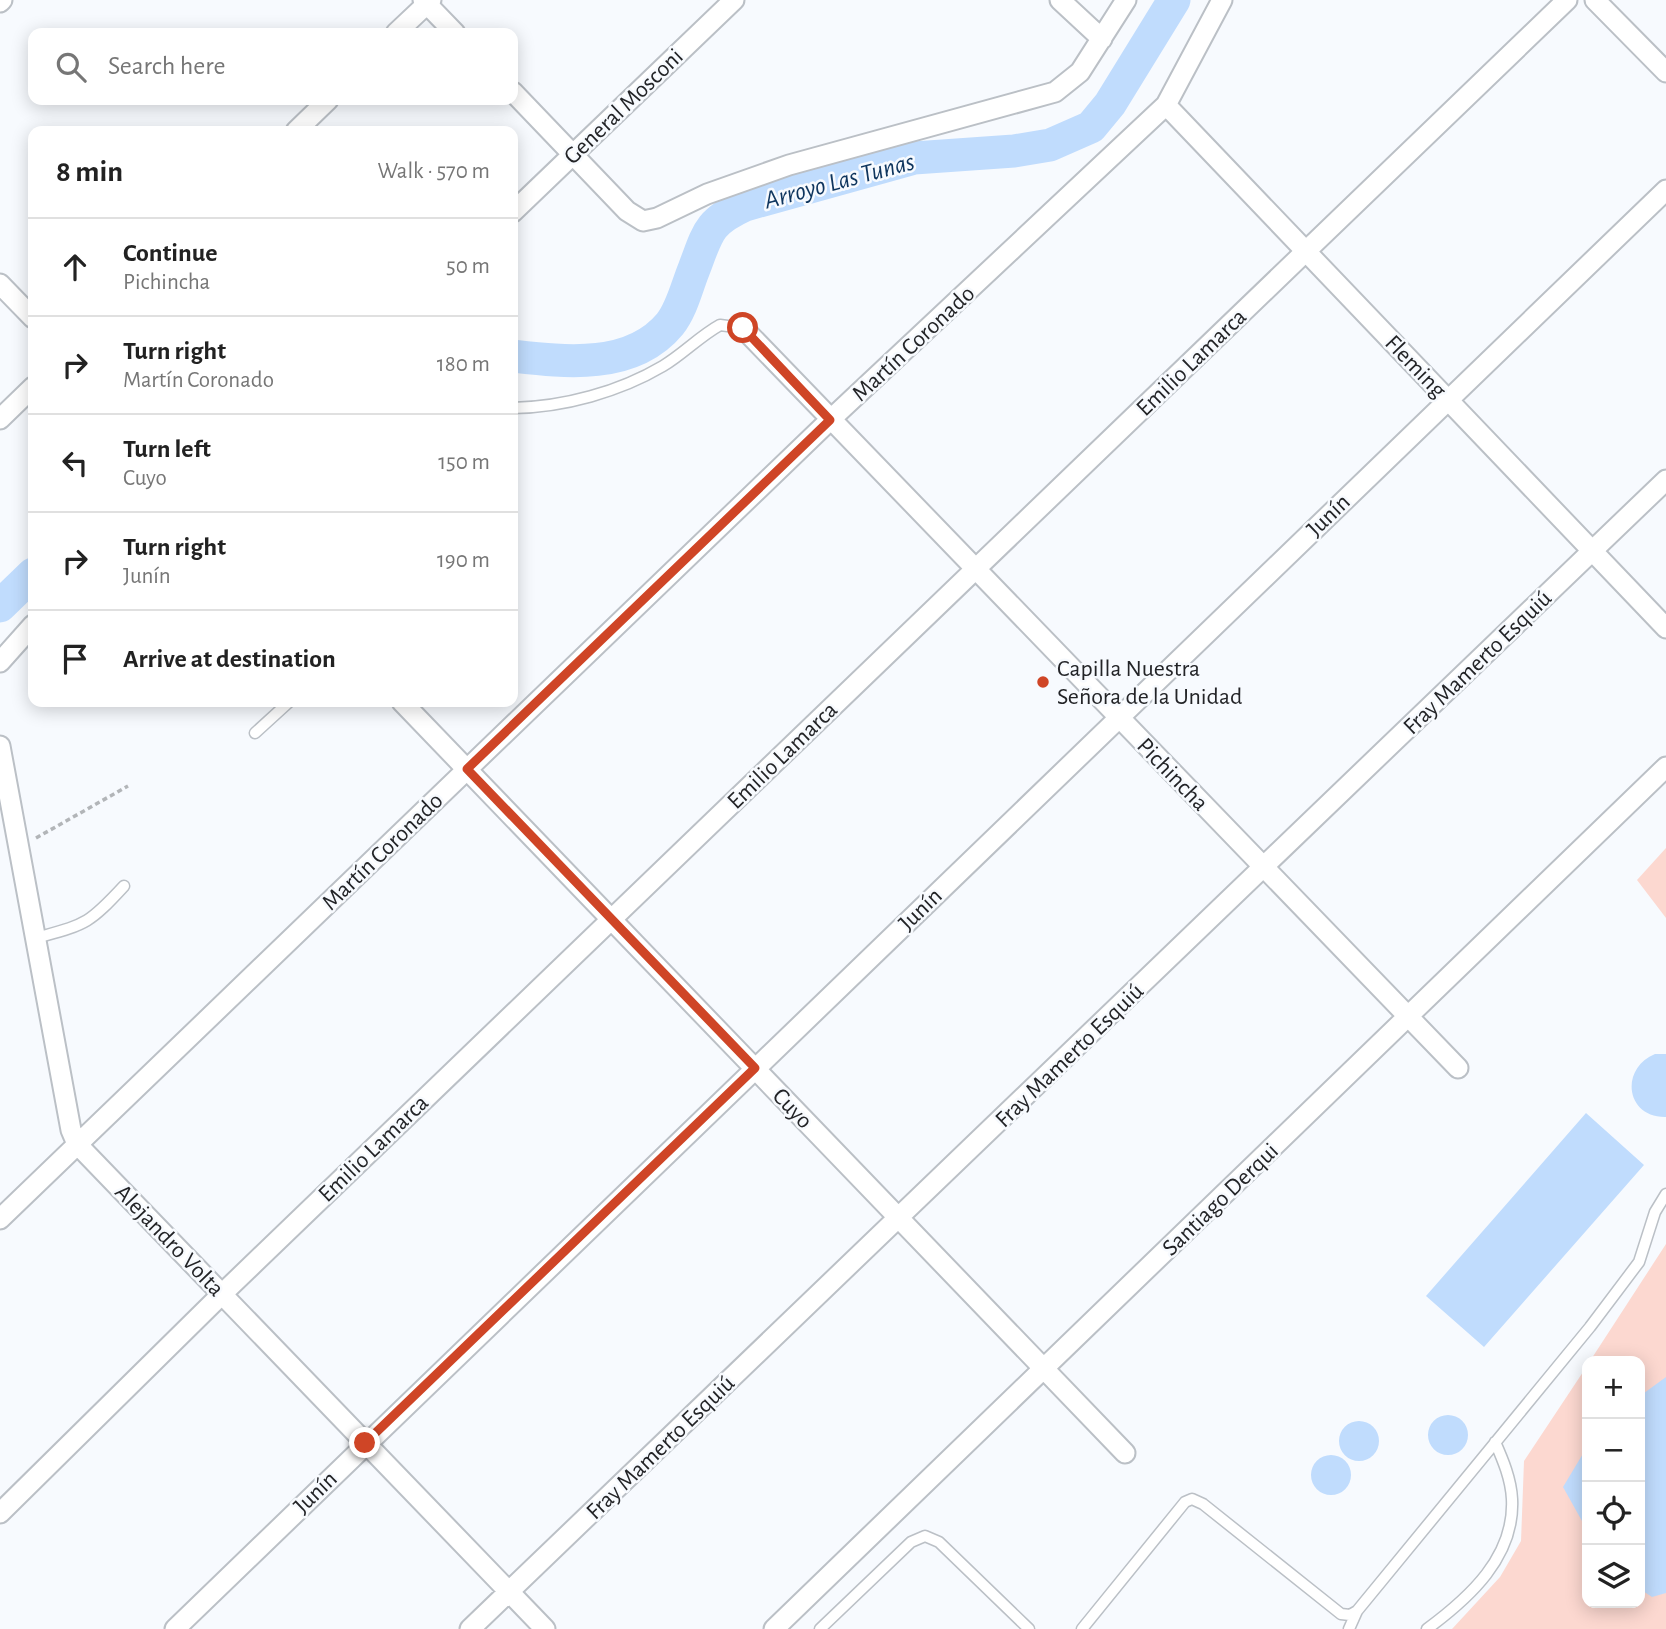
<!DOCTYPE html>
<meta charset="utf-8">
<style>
:root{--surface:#fff;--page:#f6f6f6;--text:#222;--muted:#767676;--line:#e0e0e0}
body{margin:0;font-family:"Alegreya Sans",sans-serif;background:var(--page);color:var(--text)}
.controls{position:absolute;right:21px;bottom:21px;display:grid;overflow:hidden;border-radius:14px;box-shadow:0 4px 18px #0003}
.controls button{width:63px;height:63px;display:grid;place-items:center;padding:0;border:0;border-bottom:2px solid var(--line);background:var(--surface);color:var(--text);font:35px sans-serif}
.stop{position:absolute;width:21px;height:21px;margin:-16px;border:5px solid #cf4526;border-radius:50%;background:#fff}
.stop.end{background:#cf4526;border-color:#fff;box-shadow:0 2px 7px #0008}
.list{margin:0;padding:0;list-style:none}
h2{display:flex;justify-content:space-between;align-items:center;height:91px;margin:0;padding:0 28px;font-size:30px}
h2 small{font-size:23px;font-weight:400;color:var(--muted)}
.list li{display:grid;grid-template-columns:46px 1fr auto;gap:21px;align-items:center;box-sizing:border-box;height:98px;padding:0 28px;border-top:2px solid var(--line)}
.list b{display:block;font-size:26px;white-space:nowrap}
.list p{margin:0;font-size:23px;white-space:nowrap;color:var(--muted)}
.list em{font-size:23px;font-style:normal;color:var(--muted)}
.icon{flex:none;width:38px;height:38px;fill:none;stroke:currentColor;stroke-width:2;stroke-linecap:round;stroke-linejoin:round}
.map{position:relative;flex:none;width:1666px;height:1629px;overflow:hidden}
.search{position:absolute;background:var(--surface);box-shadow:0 4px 18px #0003;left:28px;top:28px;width:490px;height:77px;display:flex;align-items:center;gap:18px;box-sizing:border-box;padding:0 24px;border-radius:14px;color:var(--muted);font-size:26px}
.panel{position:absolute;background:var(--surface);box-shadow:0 4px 18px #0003;left:28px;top:126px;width:490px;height:581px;border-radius:14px}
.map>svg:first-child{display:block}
</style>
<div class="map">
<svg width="1666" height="1629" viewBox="0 0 1666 1629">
<rect width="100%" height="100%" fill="#f7fafe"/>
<path fill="#fcd8d0" d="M1666,848v70l-29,-38z
M1666,1244v385h-214l48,-52 21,-36 3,-80 63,-95v237h53v-242h-50z"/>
<path fill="#c0dcfd" d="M1655,1054h11v63c-40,1 -47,-48 -11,-63z
M1586,1113l58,52 -160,182 -58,-51z
M1666,1377v216l-14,4 -12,-8v-193z
M1428 1435a20 20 0 1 1 40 0a20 20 0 1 1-40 0Z
M1339 1441a20 20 0 1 1 40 0a20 20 0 1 1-40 0Z
M1587,1447v83l-24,-43z
M1311 1475a20 20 0 1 1 40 0a20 20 0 1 1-40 0Z"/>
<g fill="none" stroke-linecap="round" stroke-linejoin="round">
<path stroke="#c0dcfd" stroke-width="33" d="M513,356c52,6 119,14 157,-32 12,-15 17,-38 24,-55 14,-37 14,-47 51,-64l169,-47 100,-7 36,-6 41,-18 19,-23 64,-104
M0,606l33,-32"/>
<g stroke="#bbc0c6" stroke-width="13">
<path id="lane" d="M513,408c51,-1 106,-16 150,-42 20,-12 37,-30 57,-41l23,3
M255,733l34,-31
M36,938c50,-14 52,-13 88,-52
M820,1629l91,-87 14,-6 14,6 90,87
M1082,1629l103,-127 7,-3 11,5 138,110 9,1 7,-4
M1349,1629l8,-18 233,-284 49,-65 16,-50 11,-18
M1427,1629c42,-31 88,-72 85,-130 -1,-20 -9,-39 -17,-57"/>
</g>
<g stroke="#bbc0c6" stroke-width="23">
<path id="street" d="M423,0l32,33
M1060,0l42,39
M1595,0l71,72
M0,2l2,-2
M396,33l35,-33
M513,92l114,119 16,10 14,-3 50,-24 82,-29 266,-73 25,-20 46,-72
M1166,105l500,523
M296,131l32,-31
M513,212l221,-212
M0,284l33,34
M743,328l715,740
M0,419l33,-32
M0,662l33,-37
M402,702l723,751
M0,746l71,384 6,14 468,485
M0,1219l830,-799 336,-315 56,-105
M0,1513l222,-219 1345,-1294
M175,1629l1491,-1439
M470,1629l1196,-1149
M774,1629l892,-862"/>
</g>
<path stroke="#b2b5b8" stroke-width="3.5" stroke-dasharray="5 3.5" stroke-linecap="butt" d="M36,838l92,-52"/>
<use href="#lane" stroke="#fff" stroke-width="10"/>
<use href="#street" stroke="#fff" stroke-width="19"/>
</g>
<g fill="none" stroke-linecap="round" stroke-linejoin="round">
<path stroke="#cf4526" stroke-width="9" d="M365,1443l390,-375 -288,-299 363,-349 -87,-92"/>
</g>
<circle fill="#cf4526" stroke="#f7fafe" stroke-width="2.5" cx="1043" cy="682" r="7"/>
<g text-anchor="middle" stroke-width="5" stroke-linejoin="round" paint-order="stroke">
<g font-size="24" fill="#232427" stroke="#f7fafe">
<text transform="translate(623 106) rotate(-44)" y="8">General Mosconi</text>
<text transform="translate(913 343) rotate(-43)" y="8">Martín Coronado</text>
<text transform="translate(1191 362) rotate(-44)" y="8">Emilio Lamarca</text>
<text transform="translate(1416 366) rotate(46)" y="8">Fleming</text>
<text transform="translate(1328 515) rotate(-44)" y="8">Junín</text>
<text transform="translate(1477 662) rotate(-44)" y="8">Fray Mamerto Esquiú</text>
<text transform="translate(782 755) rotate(-44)" y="8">Emilio Lamarca</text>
<text transform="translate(1173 774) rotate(46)" y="8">Pichincha</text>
<text transform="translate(382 851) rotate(-44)" y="8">Martín Coronado</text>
<text transform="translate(920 909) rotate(-44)" y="8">Junín</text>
<text transform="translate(1069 1055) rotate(-44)" y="8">Fray Mamerto Esquiú</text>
<text transform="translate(793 1108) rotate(46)" y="8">Cuyo</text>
<text transform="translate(373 1148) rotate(-44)" y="8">Emilio Lamarca</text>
<text transform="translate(1220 1199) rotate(-44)" y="8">Santiago Derqui</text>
<text transform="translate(170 1240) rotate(46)" y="8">Alejandro Volta</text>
<text transform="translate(660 1447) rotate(-44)" y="8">Fray Mamerto Esquiú</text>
<text transform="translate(315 1492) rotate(-44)" y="8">Junín</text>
</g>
<g font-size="24" fill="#232427" stroke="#f7fafe" text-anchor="start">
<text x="1057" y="676">Capilla Nuestra<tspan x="1057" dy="28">Señora de la Unidad</tspan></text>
</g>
<g font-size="26" font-style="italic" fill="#0e355e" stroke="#f7fafe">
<text transform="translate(839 180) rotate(-15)" y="9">Arroyo Las Tunas</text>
</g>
</g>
</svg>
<div class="controls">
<button>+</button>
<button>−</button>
<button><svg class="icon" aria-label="locate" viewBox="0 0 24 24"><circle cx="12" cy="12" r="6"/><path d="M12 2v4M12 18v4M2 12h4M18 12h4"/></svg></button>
<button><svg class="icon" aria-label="layers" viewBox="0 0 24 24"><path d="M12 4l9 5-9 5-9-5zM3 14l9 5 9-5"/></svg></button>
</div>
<div class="stop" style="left:743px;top:328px"></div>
<div class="stop end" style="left:365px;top:1443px"></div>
<div class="search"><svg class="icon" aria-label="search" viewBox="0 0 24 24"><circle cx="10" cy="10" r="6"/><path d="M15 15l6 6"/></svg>Search here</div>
<section class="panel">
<h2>8 min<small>Walk · 570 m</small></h2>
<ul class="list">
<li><svg class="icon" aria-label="ahead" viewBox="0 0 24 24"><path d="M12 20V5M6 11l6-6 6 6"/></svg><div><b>Continue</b><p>Pichincha</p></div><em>50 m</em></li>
<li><svg class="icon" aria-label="right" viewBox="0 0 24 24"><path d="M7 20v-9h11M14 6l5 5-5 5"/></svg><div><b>Turn right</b><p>Martín Coronado</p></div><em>180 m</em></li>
<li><svg class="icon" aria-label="left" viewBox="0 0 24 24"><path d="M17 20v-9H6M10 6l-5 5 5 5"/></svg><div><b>Turn left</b><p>Cuyo</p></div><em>150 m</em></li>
<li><svg class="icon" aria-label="right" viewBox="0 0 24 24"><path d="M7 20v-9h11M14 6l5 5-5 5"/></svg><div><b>Turn right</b><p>Junín</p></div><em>190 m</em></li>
<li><svg class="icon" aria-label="arrive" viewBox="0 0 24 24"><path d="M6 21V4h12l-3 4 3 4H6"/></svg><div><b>Arrive at destination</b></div></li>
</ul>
</section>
</div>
